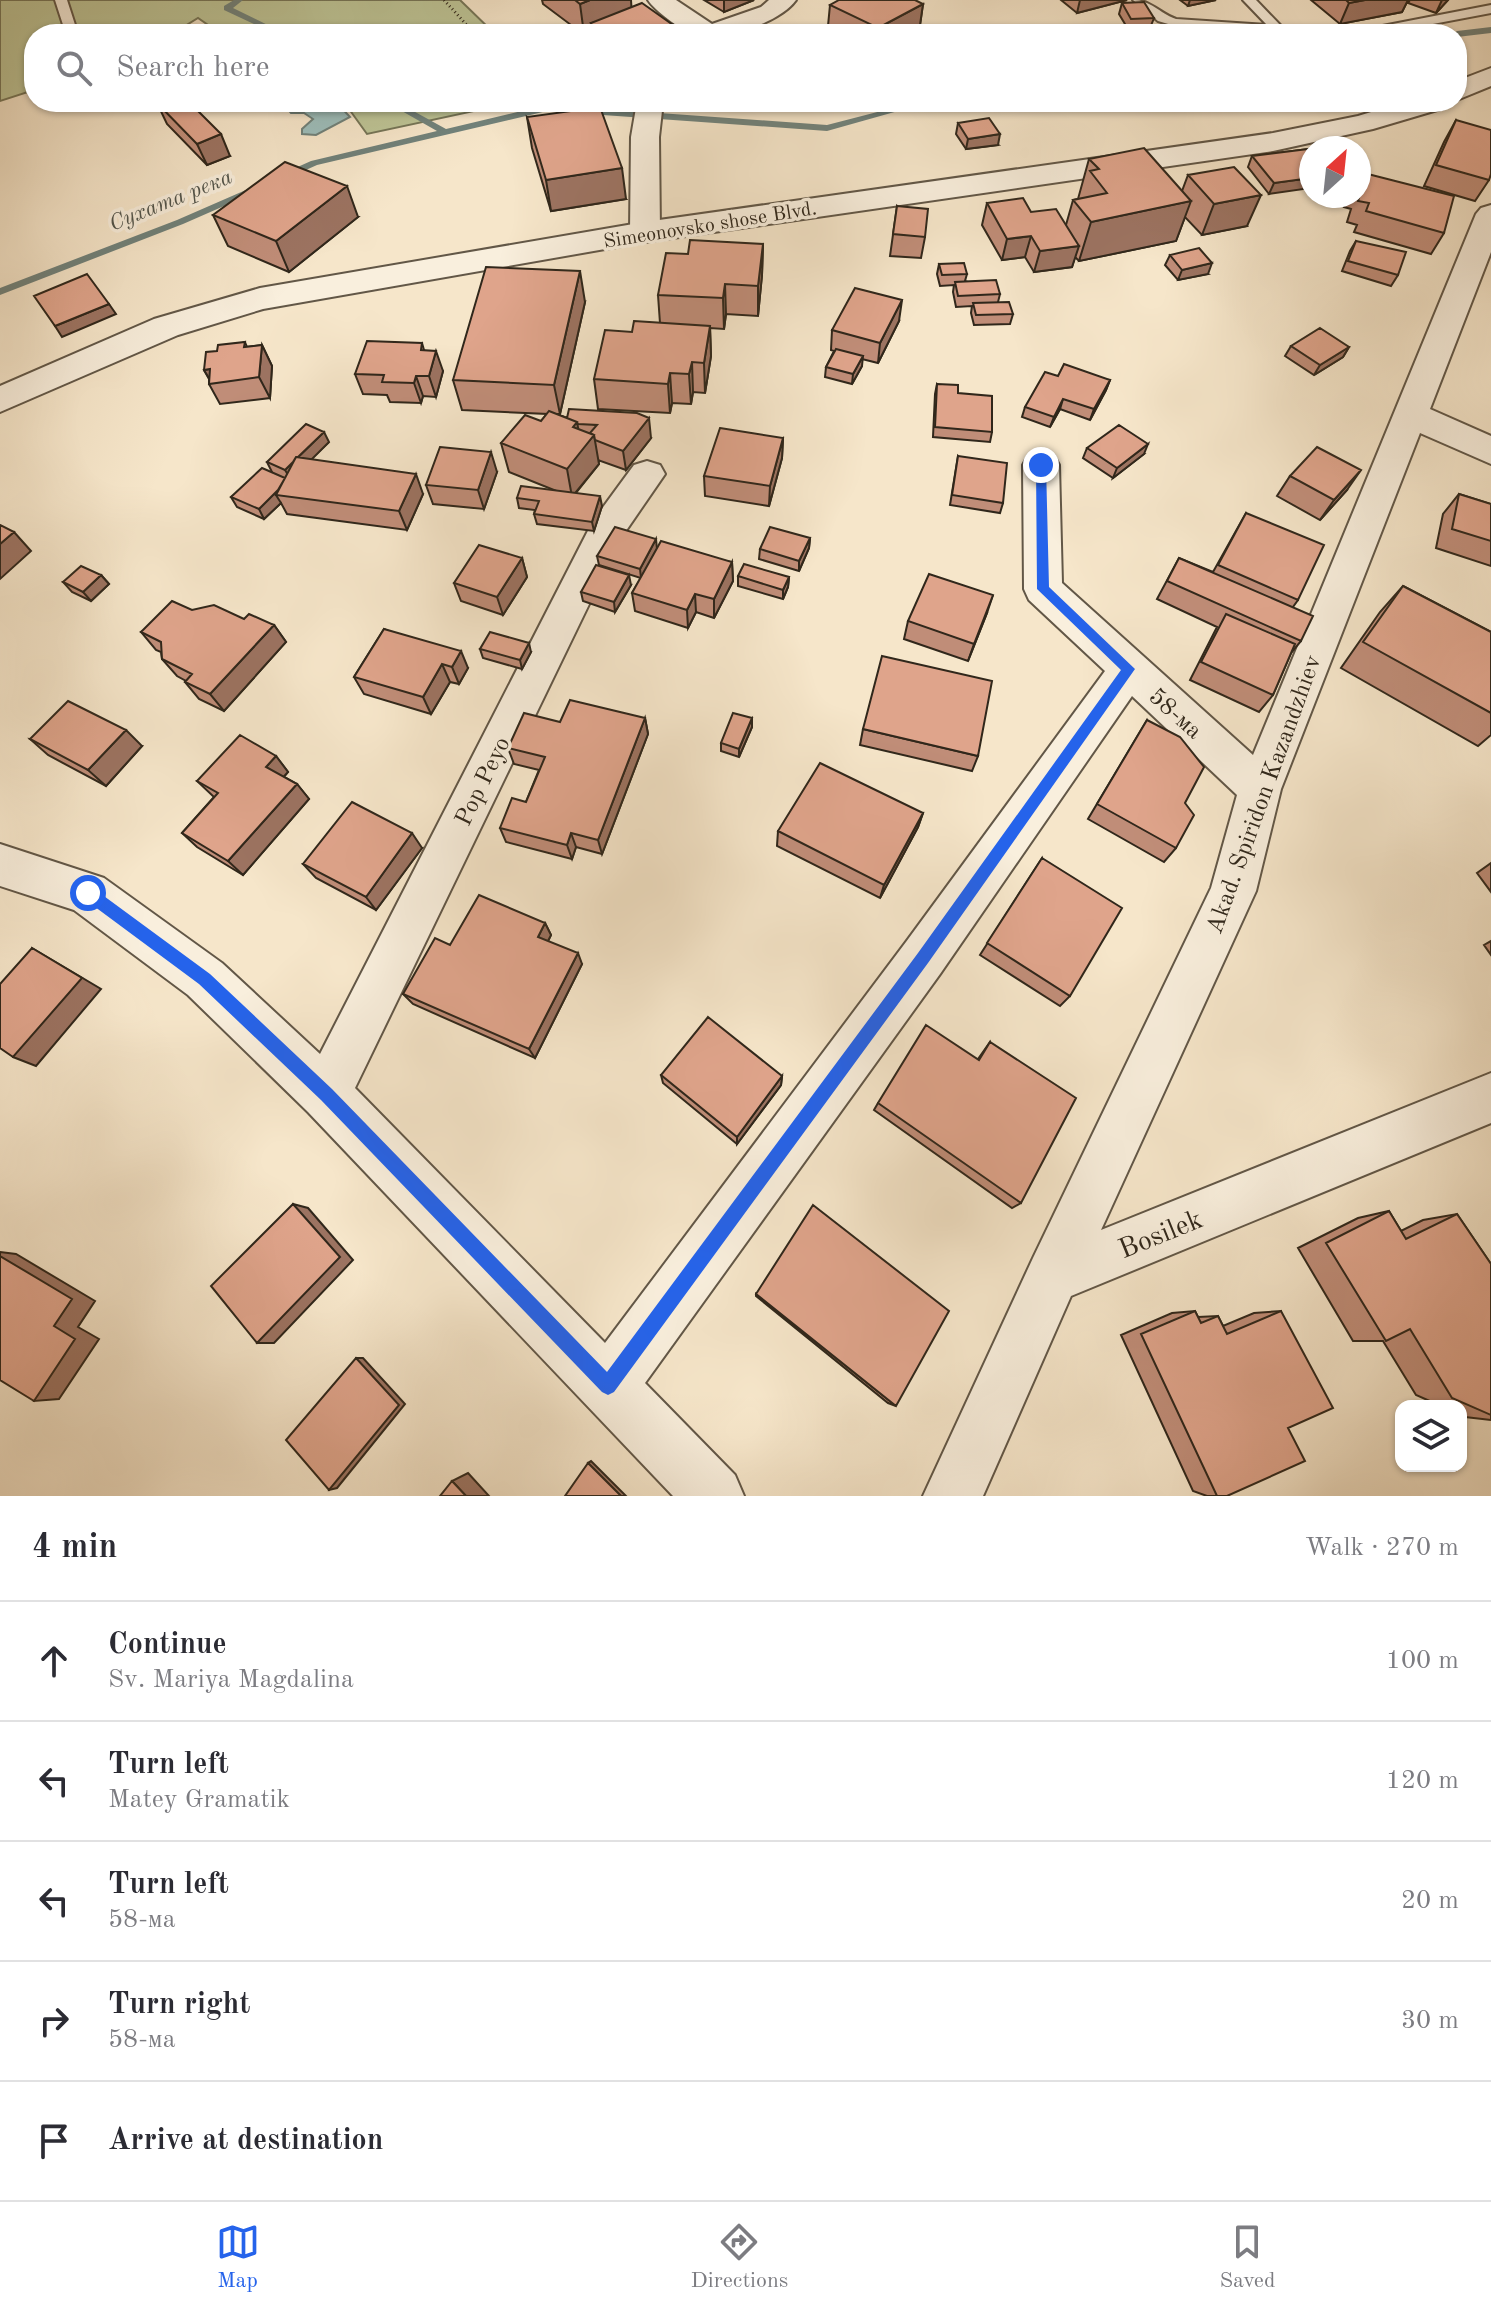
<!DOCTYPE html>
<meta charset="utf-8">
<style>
:root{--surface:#fff;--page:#f2f2f3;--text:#2b2b33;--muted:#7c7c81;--line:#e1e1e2;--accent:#2563eb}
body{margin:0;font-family:"Old Standard TT",serif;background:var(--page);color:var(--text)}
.controls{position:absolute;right:24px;bottom:24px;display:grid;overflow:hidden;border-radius:16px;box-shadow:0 2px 6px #0004}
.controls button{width:72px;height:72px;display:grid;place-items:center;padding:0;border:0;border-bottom:2px solid var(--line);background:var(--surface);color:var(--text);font:40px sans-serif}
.compass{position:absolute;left:1299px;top:136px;width:72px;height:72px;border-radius:50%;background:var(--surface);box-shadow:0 2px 6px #0004;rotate:27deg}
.stop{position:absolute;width:24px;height:24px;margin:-18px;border:6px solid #2563eb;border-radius:50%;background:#fff}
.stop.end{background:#2563eb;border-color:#fff;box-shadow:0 2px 8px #0008}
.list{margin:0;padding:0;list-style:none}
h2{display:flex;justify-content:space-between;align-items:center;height:104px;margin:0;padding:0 32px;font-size:34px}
h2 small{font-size:26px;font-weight:400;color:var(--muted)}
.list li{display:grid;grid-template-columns:52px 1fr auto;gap:24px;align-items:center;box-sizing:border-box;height:120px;padding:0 32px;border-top:2px solid var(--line)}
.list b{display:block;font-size:30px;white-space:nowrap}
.list p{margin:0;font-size:26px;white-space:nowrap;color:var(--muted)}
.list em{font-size:26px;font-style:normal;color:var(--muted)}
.icon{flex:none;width:44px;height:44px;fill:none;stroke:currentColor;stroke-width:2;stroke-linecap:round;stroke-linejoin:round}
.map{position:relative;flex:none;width:1491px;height:1496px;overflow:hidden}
.search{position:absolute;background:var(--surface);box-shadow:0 2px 6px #0004;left:24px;right:24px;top:24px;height:88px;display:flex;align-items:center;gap:20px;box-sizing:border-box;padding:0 28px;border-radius:32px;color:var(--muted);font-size:30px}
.sheet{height:704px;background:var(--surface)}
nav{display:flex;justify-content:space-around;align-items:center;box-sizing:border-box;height:112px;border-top:2px solid var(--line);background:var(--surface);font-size:22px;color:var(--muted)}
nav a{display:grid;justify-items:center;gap:4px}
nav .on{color:var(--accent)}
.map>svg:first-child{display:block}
</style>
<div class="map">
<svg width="1491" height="1496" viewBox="0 0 1491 1496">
<rect width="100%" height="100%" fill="#f6e6ca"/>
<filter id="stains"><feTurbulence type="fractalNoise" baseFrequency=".0025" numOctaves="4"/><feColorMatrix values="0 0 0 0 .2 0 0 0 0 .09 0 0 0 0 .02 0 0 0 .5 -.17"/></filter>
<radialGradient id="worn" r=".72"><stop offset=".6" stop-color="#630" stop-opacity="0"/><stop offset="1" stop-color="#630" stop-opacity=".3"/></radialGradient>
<path fill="#bdc496" stroke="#767658" stroke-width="2" d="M0,0h460l35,34h-274l-23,-16 -26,16h-138v56l-34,11z
M344,102h172l-149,32z"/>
<path fill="#9dbebb" stroke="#71827b" stroke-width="2" d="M292,102h44l14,15 -34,18 -14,-1v-5l11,-10 -9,-6h-13l-4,-5z"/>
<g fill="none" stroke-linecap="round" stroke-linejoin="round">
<path fill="#71827b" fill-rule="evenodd" d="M234,0h9l-10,8 53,26h-11l-51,-24v-4z
M1491,27v6l-34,4v-3h-4l4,-3z
M386,102h11l49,27 101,-24 280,20 89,-23h14l-103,29 -280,-20 -230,54 -29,13h-6v-4l29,-13 126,-30z
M1046,102h58l-4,3h-50z
M255,186l5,3 -2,2 -75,33 -183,71v-7l177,-68z"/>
<g stroke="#625747" stroke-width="4">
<path id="service" d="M55,0h12l11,34h-12z
M1133,0c18,0 26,13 43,19l91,6 -24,-25h13l25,26 86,3 124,-24v8l-111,21h-84l-121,-8 -17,-5z"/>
</g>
<g stroke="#625747" stroke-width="4">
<path id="minor" d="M648,0h28l36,24 49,-17 8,-7h27c-16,23 -76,43 -103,34 -13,-5 -38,-23 -45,-34z
M637,102h26l-4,35 1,95 -4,7 -11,2 -11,-2 -4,-7 1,-95z
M1491,205v47l-61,157 61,27v28l-71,-31 -139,356 -25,102 -155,339 390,-157v50l-420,173 -88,200h-60l110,-238 178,-370 26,-93 -105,-99 -192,278 -295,409 90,92 9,21h-71l-365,-384 -120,-117 -114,-85 -74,-24v-42l104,34 118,85 98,91 273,-533 41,-56 13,-4 13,4 5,9 -44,64 -266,550 250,255 301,-401 199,-271 -76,-71 -5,-11 -1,-124 5,-9 13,-4 13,4 5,9 3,118 191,172 223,-541 5,-6z"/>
</g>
<g stroke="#625747" stroke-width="4">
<path id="tertiary" d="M1491,68v18l-34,14v-19z
M1404,102h44l-4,6 -71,21 -100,22 -628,91 -382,67 -85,26 -178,77v-26l154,-67 106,-31 385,-66 628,-89 85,-17z"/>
</g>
<path stroke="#30271b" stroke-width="3" stroke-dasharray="1 3" stroke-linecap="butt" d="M444,0l31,34"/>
<use href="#service" fill="#f9efdd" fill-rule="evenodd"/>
<use href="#minor" fill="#f9efdd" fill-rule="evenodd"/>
<use href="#tertiary" fill="#f9efdd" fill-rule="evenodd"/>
</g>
<path fill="#c08d78" stroke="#30271b" stroke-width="2" d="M542,0h89v7l42,18 1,9h-82v-3l-9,3 -40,-30z
M704,0h50l-30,12z
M1061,0h66l-50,13z
M1180,0h36l-28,6z
M1311,0h97l-6,12 -62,12z
M1410,0h38l-12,13 -28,-10z
M1122,3l32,15 -4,10 -22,1 -9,-15z
M923,4l-3,21 -17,9h-58l-17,-8 2,-21z
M663,102h19l-3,4z
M157,103l73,53 -23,9 -40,-41z
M527,117l99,82 -75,12 -19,-63z
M1456,120l33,60 -14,21 -51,-15 20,-44z
M958,123l40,22 -32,4 -10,-15z
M1308,149l-39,45 -21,-27 4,-11z
M1089,159l93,32 6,-16 59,51 -45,9 -17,-18 -9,24 -97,20 -4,-4 -3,10 -38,5 -9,-15 -23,3 -20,-35 5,-22 44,9 35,13 7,-25 5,-1z
M1359,174l85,59 -13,21 -77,-22 3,-7 -10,-3 4,-13 -7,-2 4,-11h11z
M897,206l28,31 -4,21 -31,-2z
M213,215l145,2 -69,55 -61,-26z
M1356,241l42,34 -7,11 -49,-15 8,-20z
M763,244l-1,31 -4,41 -32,-2 -2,15 -14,-1 1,28 -6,37 -12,-1 -2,12 -19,-1 -2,10 -72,-4 -4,-30 38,-47 28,-9 -2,-28 30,-41z
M1170,255l38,19 -30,6 -13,-15z
M939,264l28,10 -2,7 35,13 -2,8 15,12 -3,10 -36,1 -3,-12 1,-7 -16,1 -3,-15 1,-7 -14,1 -3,-12z
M585,302l-25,112h-3l10,4 84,20 -25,32 -28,-10 1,4 -23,29 26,13 -8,25 -57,-7 -3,-10 1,-4 -16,-2 -2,-10 37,-8 -45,-18 -8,-29 40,-22 6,-7 -85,-4 -9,-30z
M899,321l-21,42 -16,-4v7l-10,18 -27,-7 1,-10 8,-16 -3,-1 1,-20z
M245,342l2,5 15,-2 10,21 -2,32 -50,6 -11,-20v-5l-5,-9 13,-19z
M422,343l2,7 19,21 -7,26 -13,-1 -2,7 -31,-1 -3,-7 -24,-1 -8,-20z
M1291,346l58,1 -6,10 -29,18 -29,-19z
M1058,376l52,4 -4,10 -16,30 -30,-11 -10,18 -28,-10 3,-10z
M937,384l55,48 -2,10 -57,-5 2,-43z
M783,438l-1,20 -13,48 -64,-10 -1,-20z
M329,442l-18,17 112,35 -16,36 -120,-16 -6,-11 -17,16 -27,-12 -6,-10 41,-25 -5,-10z
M1087,448l57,6 -31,24 -30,-20z
M958,456l45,47 -3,10 -50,-8z
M497,472l-13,37 -51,-5 -7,-19z
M1290,476l57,14 -27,30 -43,-24z
M1459,494l32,10v62l-55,-18 7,-34z
M1246,513l52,87 -5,7 8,34 -10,12 -18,42 -14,17 -69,-32 27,-53 -60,-28 22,-41 34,14z
M810,538l-1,10 -10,23 -40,-12 1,-10z
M657,548l75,14 1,19 -19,37 -18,-6 -8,16 -53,-17 -3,-18 9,-15 -42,-13 -2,-9z
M522,558l5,19 -24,38 -42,-14 -7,-18z
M101,575l8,9 -18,17 -19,-9 -9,-10z
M738,576l51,1 -1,10 -5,12 -45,-13z
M631,585l-16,27 -32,-11 -2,-9z
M1403,586l88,46v103l-13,11 -137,-78 39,-56z
M192,610l82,15 12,17 -62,69 -25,-12 -14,-17 1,-1 -9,-5 -15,-17 -1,-7 -5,-2 -15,-18z
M987,613l-19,48 -64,-22 4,-18z
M384,629l84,39 -9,16 -9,-2 -19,32 -67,-20 -10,-17z
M480,649l51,3 -9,17 -39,-11z
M645,718l3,16 -46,120 -26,-7 -4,12 -66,-17 -6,-14 26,-26 13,-32 -25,-6 -6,-16 52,-26z
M752,718v9l-13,30 -18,-6v-8z
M1147,720l38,83 -9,45 -12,14 -76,-43z
M863,729l115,27 -6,15 -112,-26z
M30,739l112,7 -36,40 -58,-31z
M276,756l12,16 -4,5 13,7 12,15 -66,76 -46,-28 -15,-14 32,-36 -17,-16z
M923,813l-5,14 -38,71 -103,-52 1,-15z
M422,848l-46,62 -60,-32 -13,-14z
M1042,858l28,138 -10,10 -80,-51z
M1491,863v29l-14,-19z
M545,923l6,12 -3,6 34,23 -47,94 -122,-54 -10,-10 47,-49z
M1491,941v14l-7,-10z
M990,1042l31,161 -9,5 -138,-98 4,-7 100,-44z
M661,1075l121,1 -1,9 -44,59 -74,-61z
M1389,1211l12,20 22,-11 34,-6 34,50v156l-26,-3 -4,-2v-9h-20l-25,-11 -33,-54h-30l-55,-93 60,-30z
M756,1294l140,112 -8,-3 -132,-107z
M1195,1311l3,6 20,-1 5,10 31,-13 27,-2 7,117 -61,68h-20l-14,-5 -72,-156 51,-22z"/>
<path fill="#9c7361" stroke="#30271b" stroke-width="2" d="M590,0h41l1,16 -41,7 1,8 -8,3 -4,-30z
M724,0h30l-30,12z
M1080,0h47l-50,13z
M1190,0h26l-28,6z
M1365,0h43l-6,12 -62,12 9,-21z
M1442,0h6l-12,13z
M923,4l-3,21 -17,9h-25v-6z
M673,25l1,9h-23z
M221,134l9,22 -23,9 -10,-21z
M1000,134l-2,11 -32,4 2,-10z
M622,168l4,31 -75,12 -5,-31z
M1311,178v10l-42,6 5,-11z
M347,186l11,31 -69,55 -13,-31z
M1261,195l-14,31 -45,9 12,-31z
M1191,201l-15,40 -97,20 12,-39z
M1031,236l-6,21 -23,3 5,-21z
M763,244l-1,31 -4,41v-30z
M1079,246l-7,21 -38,5 6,-21z
M1212,263l-4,11 -30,6 4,-10z
M580,271l5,31 -25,112 -6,-29z
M725,284l1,30 -2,15 -1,-31z
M902,300l-3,21 -21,42 2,-20z
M109,304l7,10 -54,23 -7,-11z
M710,326l1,30 -6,37 -1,-30z
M262,345l10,21 -2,32 -11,-21z
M1349,347l-6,10 -29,18 6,-10z
M436,351l7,20 -7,26 -7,-21z
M863,356l-1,10 -10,18 1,-10z
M692,362l1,30 -2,12 -2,-30z
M210,369l2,14 -8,-13z
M670,373l2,30 -2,10 -2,-29z
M416,376l7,20 -2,7 -7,-20z
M1110,380l-4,10 -16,30 4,-11z
M1063,399l-3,10 -10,18 4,-10z
M649,418l2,20 -25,32 -3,-19z
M577,422l5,27 12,-14 5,29 -27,33 -5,-28 6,-42z
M324,432l5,10 -38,38 -6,-10z
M783,438l-1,20 -13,48 1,-20z
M1148,444l-4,10 -31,24 4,-10z
M491,452l6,20 -13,37 -6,-19z
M1361,470l-14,20 -27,30 14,-20z
M416,474l7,20 -16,36 -8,-19z
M289,479l-13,16 5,8 -17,16 -5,-10z
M600,496l2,10 -8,25 -2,-9z
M14,532l17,19 -31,28v-35z
M810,538l-1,10 -10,23v-10z
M656,539l1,10 -16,29 -1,-9z
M522,558l5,19 -24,38 -6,-18z
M732,562l1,19 -19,37v-19z
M101,575l8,9 -18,17 -8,-9z
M629,575l2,10 -16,27 -1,-10z
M789,577l-1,10 -5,12v-9z
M695,594l1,18 -8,16 -1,-18z
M993,595l-6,18 -19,48 6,-17z
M274,625l12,17 -62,69 -14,-17z
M529,643l2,9 -9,17 -2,-9z
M461,651l7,17 -9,16 -7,-17z
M442,664l8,18 -19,32 -8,-17z
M645,718l3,16 -46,120 -4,-14z
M752,718v9l-13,30v-8z
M126,730l16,16 -36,40 -18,-16z
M276,756l12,16 -9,10 -13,-15z
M297,784l12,15 -66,76 -15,-14z
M923,813l-5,14 -38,71 4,-13z
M412,833l10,15 -46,62 -10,-13z
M571,833l5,14 -4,12 -5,-14z
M545,923l6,12 -7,14 -6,-12z
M32,948l69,41 -65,77 -23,-9z
M578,953l4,11 -47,94 -6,-9z
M782,1076l-1,9 -44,59v-7z
M293,1204l15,4 45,52 -79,83h-17z
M0,1252l16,2 79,47 -17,26 21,12 -40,60 -25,2 20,-75 -54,-70z
M356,1358h7l42,46 -68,84 -8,2z
M591,1461l35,35h-5l-33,-33z
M468,1473l21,23h-23l-14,-15z"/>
<path fill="#dfa48b" stroke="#30271b" stroke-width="2" d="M575,0h15l-10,4z
M839,0h76l8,4 -45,24 -48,-23z
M1346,0h19l-16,3z
M1144,2l10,16 -23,1 -9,-16z
M642,3l31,22 -22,9h-44l-16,-11z
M741,25l63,2 -1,7h-63z
M159,102h30l32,32 -24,10 -40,-41z
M600,107l22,61 -76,12 -19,-63z
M989,118l11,16 -32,5 -10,-16z
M1456,120l35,10v44l-2,6 -53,-15z
M1350,144l3,4h-30z
M1144,148l47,53 -100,21 -18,-22 34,-7 -17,-22 9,-2 -10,-10z
M1308,149l3,3v26l-37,5 -22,-27z
M285,162l62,24 -71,55 -63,-26z
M1234,167l27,28 -47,9 -26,-29z
M1360,172l94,24 -10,37 -78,-22 3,-8 -11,-2 4,-13 -3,-1v-12z
M1023,198l8,14 25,-3 23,37 -39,5 -9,-15 -24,3 -20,-36z
M897,206l31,3 -3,28 -32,-3z
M690,240l73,4 -5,42 -33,-2 -2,14 -65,-3 8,-42 22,1z
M1356,241l50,11 -8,23 -50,-14z
M1199,248l13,15 -30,7 -12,-15z
M964,263l3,11 -25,1 -3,-11z
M486,267l94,4 -26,114 -101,-5z
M87,274l22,30 -54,22 -21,-30z
M996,280l4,14 -42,2 -3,-14z
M855,288l47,12 -22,43 -48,-13z
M1009,302l4,12 -37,1 -3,-12z
M634,321l76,5 -6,37 -12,-1 -3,12 -19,-1 -2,11 -74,-5 11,-49 27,2z
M1320,328l29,19 -29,18 -29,-19z
M367,341l55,2 -1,7 15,1 -7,25h-13l-2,7 -32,-1 2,-7 -29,-1z
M245,342l-1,5 18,-2 -3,32 -50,7 1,-15 -6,1 2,-18 11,-1 1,-6z
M836,349l27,7 -10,18 -27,-7z
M1064,364l46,16 -16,29 -31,-10 -9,18 -29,-10 20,-35 13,4z
M937,384l21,1v8l34,3v36l-57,-5z
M569,409l68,4 12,5 -26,33 -28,-11 -1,-5 -4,-2 7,-8 -19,-1 -1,-2 -10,-4z
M549,411l28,11 -4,5 21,8 -27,34 -66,-26 24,-28 16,6z
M306,424l18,8 -26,25h-2l-3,5 -8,8 -18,-8z
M1119,425l29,19 -31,24 -30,-20z
M720,428l63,10 -13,48 -66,-10z
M440,447l51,5 -13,38 -52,-5z
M1317,447l44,23 -27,30 -44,-24z
M958,456l49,7 -4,40 -51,-8z
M296,457l120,17 -17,37 -123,-16z
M262,468l23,10 -7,12 -19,19 -28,-12z
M521,486l79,10 -8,26 -58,-8 5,-13 -22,-3z
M1459,494l32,10v37l-39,-12z
M1246,513l78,32 -26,55 -80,-35z
M0,525l14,7 -14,12z
M615,527l41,12 -16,30 -43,-13z
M770,527l40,11 -11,23 -39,-12z
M661,541l71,21 -18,37 -19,-5 -8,16 -55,-17z
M479,545l43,13 -25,39 -43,-14z
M1179,558l134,58 -12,25 -134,-60z
M744,564l45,13 -6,13 -45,-14z
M596,565l33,10 -15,27 -33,-10z
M81,566l20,9 -18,17 -20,-10z
M929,574l64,21 -19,49 -66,-23z
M1403,586l88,46v81l-128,-71z
M172,601l20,9 22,-5 30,14 5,-5 25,11 -64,69 -25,-12 7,-8 -30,-15 -1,-17 -20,-10z
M1226,614l69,30 -22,51 -72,-33z
M384,629l77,22 -9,16 -10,-3 -19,33 -69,-20z
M490,632l39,11 -9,17 -40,-11z
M882,656l110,25 -14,75 -115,-27z
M570,700l75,18 -47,122 -27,-7 -4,12 -67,-17 12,-30 14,4 19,-45 -37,-9 16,-35 36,9z
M68,701l58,29 -38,40 -58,-31z
M733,713l19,5 -13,31 -18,-6z
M1147,720l33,17 24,30 -19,36 9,12 -18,33 -79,-44z
M240,735l36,21 -10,11 31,17 -69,77 -46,-28 36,-40 -21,-12z
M820,763l103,50 -39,72 -106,-54z
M352,802l60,31 -46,64 -63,-33z
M1042,858l80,50 -52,88 -83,-53z
M479,895l66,28 -7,14 40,16 -49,96 -126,-55 32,-56 15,7z
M32,948l50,30 -69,79 -13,-9v-64z
M708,1017l74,59 -45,61 -76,-62z
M926,1025l53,35 11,-18 86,56 -55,105 -143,-100z
M293,1204l47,53 -83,86 -46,-57z
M813,1205l136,106 -53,95 -140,-112z
M1389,1211l17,28 51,-25 34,50v151l-39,-17 -42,-69 -24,12 -60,-98z
M0,1256l72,43 -18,27 21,13 -41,62 -34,-21z
M1195,1311l6,12 17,-7 9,18 54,-23 52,97 -45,20 17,33 -78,35h-10l-76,-162z
M356,1358l43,47 -70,85 -43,-50z
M588,1463l33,33h-56z
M452,1481l14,15h-26z"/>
<path fill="#2563eb" d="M1041,461l5,4 3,122 86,82 -207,294 -314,429 -6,3 -6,-3 -281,-292 -122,-116 -116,-86v-10h10l117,86 122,115 275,283 311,-419 203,-283 -84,-81 -1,-124z"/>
<g text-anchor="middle" stroke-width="7" stroke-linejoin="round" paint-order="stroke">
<g font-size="20" fill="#30271b" stroke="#f9efdd">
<text transform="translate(710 224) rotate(-9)" y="7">Simeonovsko shose Blvd.</text>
</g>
<g font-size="22" font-style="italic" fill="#51544b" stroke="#f9efdd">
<text transform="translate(170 199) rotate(-22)" y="8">Сухата река</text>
</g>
<g font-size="24" fill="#30271b" stroke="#f9efdd">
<text transform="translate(1176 713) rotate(42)" y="8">58-ма</text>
<text transform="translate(482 781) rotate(-64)" y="8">Pop Peyo</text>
<text transform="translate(1263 794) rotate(-70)" y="8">Akad. Spiridon Kazandzhiev</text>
</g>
<g font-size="28" fill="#30271b" stroke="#f9efdd">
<text transform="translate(1160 1233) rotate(-22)" y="10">Bosilek</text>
</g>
</g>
<rect width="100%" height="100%" filter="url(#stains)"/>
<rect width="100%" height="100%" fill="url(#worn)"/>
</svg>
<div class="controls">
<button><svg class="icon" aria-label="layers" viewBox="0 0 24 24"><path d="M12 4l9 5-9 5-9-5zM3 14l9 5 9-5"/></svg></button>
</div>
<svg class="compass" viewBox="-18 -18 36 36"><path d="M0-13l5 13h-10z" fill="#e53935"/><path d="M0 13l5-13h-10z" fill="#7c7c81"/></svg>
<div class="stop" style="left:88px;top:893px"></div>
<div class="stop end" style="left:1041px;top:465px"></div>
<div class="search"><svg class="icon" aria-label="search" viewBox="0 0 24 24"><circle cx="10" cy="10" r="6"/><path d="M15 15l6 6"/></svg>Search here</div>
</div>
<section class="sheet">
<h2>4 min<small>Walk · 270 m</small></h2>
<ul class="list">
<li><svg class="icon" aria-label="ahead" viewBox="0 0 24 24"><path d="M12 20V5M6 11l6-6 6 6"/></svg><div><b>Continue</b><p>Sv. Mariya Magdalina</p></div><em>100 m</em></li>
<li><svg class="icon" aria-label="left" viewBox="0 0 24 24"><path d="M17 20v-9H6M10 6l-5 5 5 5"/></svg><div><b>Turn left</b><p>Matey Gramatik</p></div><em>120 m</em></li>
<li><svg class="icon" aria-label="left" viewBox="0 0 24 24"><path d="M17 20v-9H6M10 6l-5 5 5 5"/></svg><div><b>Turn left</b><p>58-ма</p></div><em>20 m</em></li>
<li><svg class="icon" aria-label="right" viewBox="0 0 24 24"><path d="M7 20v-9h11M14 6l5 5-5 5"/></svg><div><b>Turn right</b><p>58-ма</p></div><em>30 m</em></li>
<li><svg class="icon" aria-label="arrive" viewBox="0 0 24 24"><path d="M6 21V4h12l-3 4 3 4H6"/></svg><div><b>Arrive at destination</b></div></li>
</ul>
</section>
<nav>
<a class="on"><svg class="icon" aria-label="map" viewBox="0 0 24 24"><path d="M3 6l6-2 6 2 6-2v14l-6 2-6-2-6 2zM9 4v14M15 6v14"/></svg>Map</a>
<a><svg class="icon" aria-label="directions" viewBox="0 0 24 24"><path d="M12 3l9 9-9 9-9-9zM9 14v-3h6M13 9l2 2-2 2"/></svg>Directions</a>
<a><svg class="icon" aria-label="saved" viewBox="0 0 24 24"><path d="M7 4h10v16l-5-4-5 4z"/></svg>Saved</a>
</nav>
